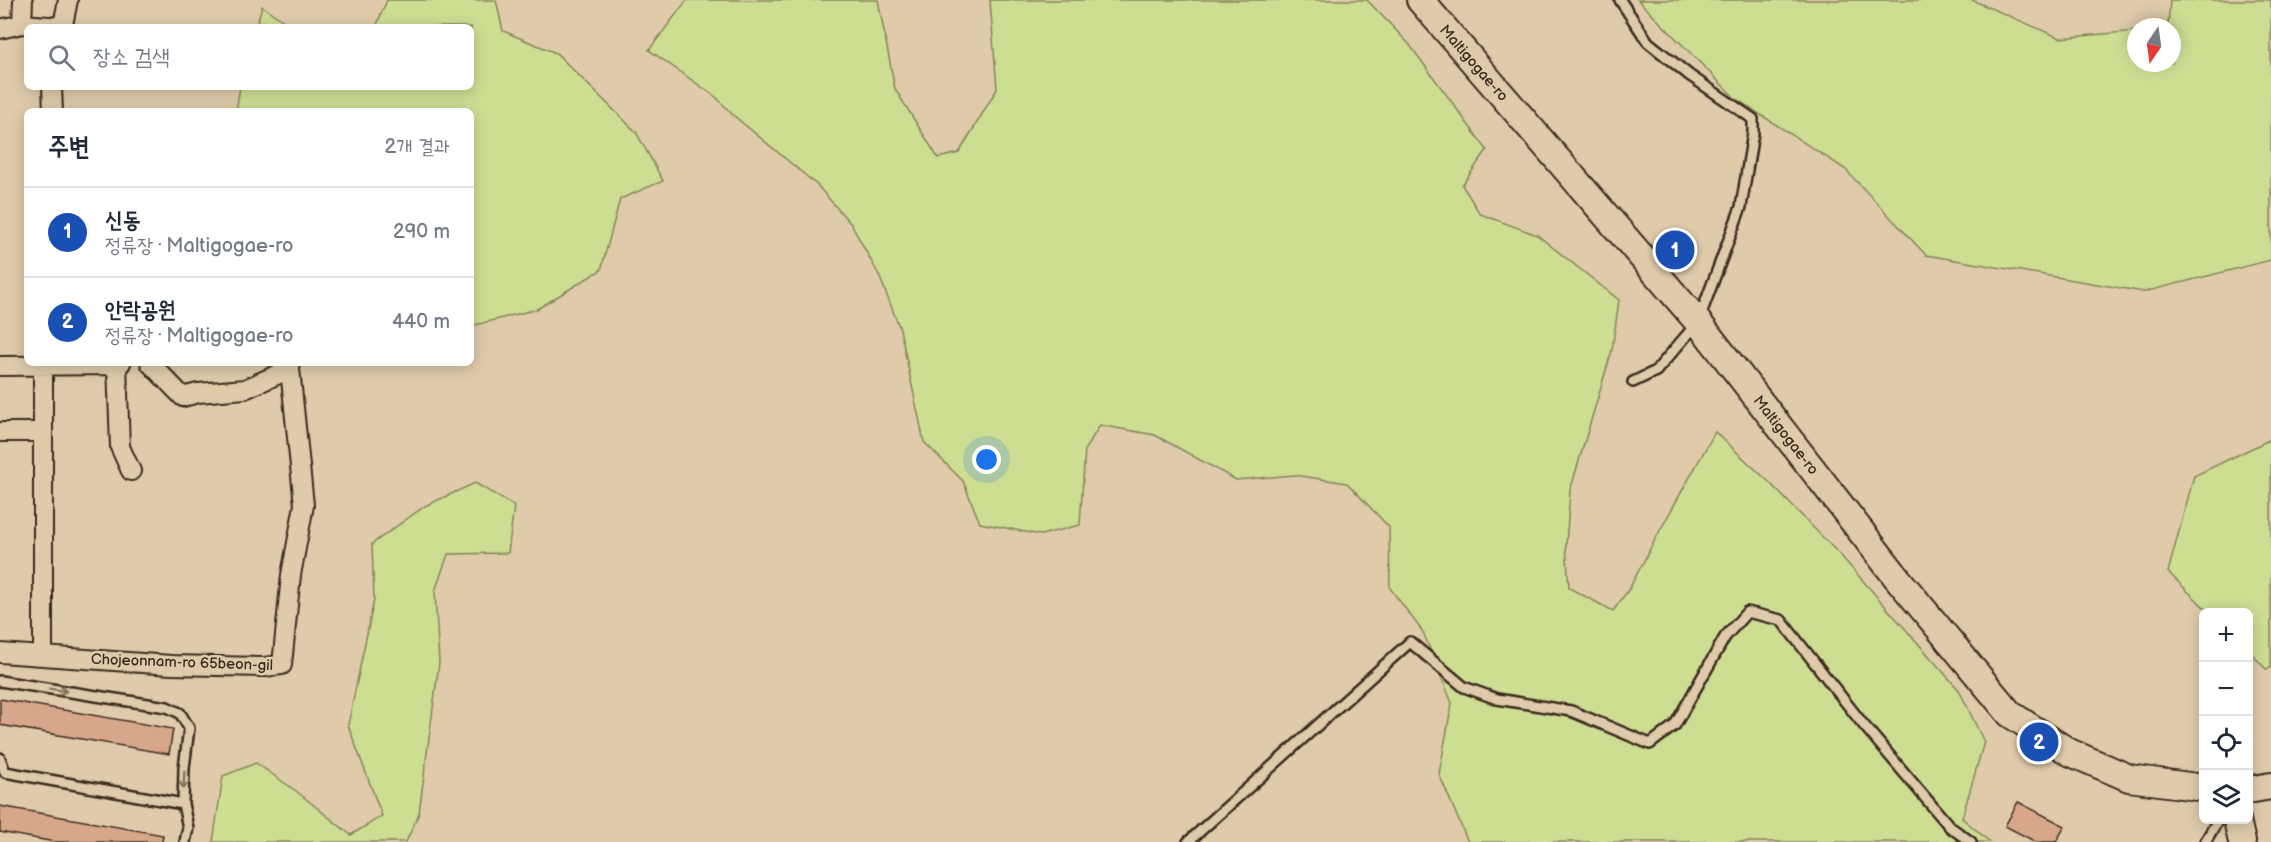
<!DOCTYPE html>
<html lang="ko">
<meta charset="utf-8">
<style>
:root{--surface:#fff;--page:#f2f2f3;--text:#1f2937;--muted:#747a83;--line:#e0e1e3;--accent:#7c3aed}
body{margin:0;font-family:"Balsamiq Sans","Poor Story",sans-serif;background:var(--page);color:var(--text)}
.controls{position:absolute;right:18px;bottom:18px;display:grid;overflow:hidden;border-radius:9px;box-shadow:0 3px 15px #0003}
.controls button{width:54px;height:54px;display:grid;place-items:center;padding:0;border:0;border-bottom:2px solid var(--line);background:var(--surface);color:var(--text);font:30px sans-serif}
.compass{position:absolute;left:2127px;top:18px;width:54px;height:54px;border-radius:50%;background:var(--surface);box-shadow:0 3px 15px #0003;rotate:193deg}
.you{position:absolute;left:987px;top:460px;width:21px;height:21px;margin:-15px;border:4px solid #fff;border-radius:50%;background:#1a73e8;box-shadow:0 0 0 9px #1a73e833}
.badge{display:grid;place-items:center;width:39px;height:39px;border-radius:50%;background:var(--accent);color:#fff;font-size:20px;font-weight:700}
.pin{position:absolute;translate:-50% -50%;border:3px solid #fff;box-shadow:0 2px 6px #0006}
.list{margin:0;padding:0;list-style:none}
h2{display:flex;justify-content:space-between;align-items:center;height:78px;margin:0;padding:0 24px;font-size:26px}
h2 small{font-size:20px;font-weight:400;color:var(--muted)}
.list li{display:grid;grid-template-columns:39px 1fr auto;gap:18px;align-items:center;box-sizing:border-box;height:90px;padding:0 24px;border-top:2px solid var(--line)}
.list b{display:block;font-size:22px;white-space:nowrap}
.list p{margin:0;font-size:20px;white-space:nowrap;color:var(--muted)}
.list em{font-size:20px;font-style:normal;color:var(--muted)}
.icon{flex:none;width:33px;height:33px;fill:none;stroke:currentColor;stroke-width:2;stroke-linecap:round;stroke-linejoin:round}
.map{position:relative;flex:none;width:2271px;height:842px;overflow:hidden}
.search{position:absolute;background:var(--surface);box-shadow:0 3px 15px #0003;left:24px;top:24px;width:450px;height:66px;display:flex;align-items:center;gap:15px;box-sizing:border-box;padding:0 21px;border-radius:9px;color:var(--muted);font-size:22px}
.panel{position:absolute;background:var(--surface);box-shadow:0 3px 15px #0003;left:24px;top:108px;width:450px;height:258px;border-radius:9px}
.map>svg:first-child{display:block}
</style>
<div class="map">
<svg width="2271" height="842" viewBox="0 0 2271 842">
<rect width="100%" height="100%" fill="#dfcbaa"/>
<filter id="ink" filterUnits="userSpaceOnUse"><feTurbulence type="fractalNoise" baseFrequency=".0167" numOctaves="2"/><feDisplacementMap in="SourceGraphic" scale="12" xChannelSelector="R" yChannelSelector="G"/><feConvolveMatrix kernelMatrix="1 2 1 2 8 2 1 2 1" color-interpolation-filters="sRGB"/></filter>
<g filter="url(#ink)">
<path fill="#cdde93" stroke="#848458" stroke-width="1.5" d="M387,0h109l7,31 53,22 80,79 27,49 -43,18 -19,71 -64,39 -66,17v-215h-235l4,-24h231v-60h-95z
M687,0h191l17,89 43,69 21,-5 38,-64 -7,-89h377l42,44 78,106 -25,35 18,29 57,21 82,65 -7,50 -42,141 -4,54 3,43 44,23 16,-22 29,-55 57,-102 53,49 73,75 118,134 25,52 -22,76 28,24h-522l-29,-68 13,-71 -29,-71 -33,-44 -1,-61 -42,-44 -53,-8 -58,5 -81,-45 -55,-10 -15,24 -5,76 -39,10 -61,-12 -17,-42 -39,-39 -24,-113 -21,-54 -28,-51 -34,-39 -84,-70 -17,-18 -67,-47z
M1638,0h334l88,38 76,-7v32h36v-36h-4l2,-27h101v260l-127,32 -218,-37 -81,-86 -109,-70z
M262,6l30,21h-36z
M2271,439v228l-4,3 -18,-19 -1,-39h-39l-41,-40 26,-96z
M475,483l39,23 -6,47 -60,1 -13,37 4,72 -20,150 -13,29h-193l10,-66 33,-13 40,28 55,44 31,-19 -34,-91 26,-125 -2,-56 53,-38z"/>
<path fill="#d8a78b" stroke="#3b2a1e" stroke-width="1.5" d="M0,699l173,30 -4,25 -169,-29z
M2018,802l47,24 -9,16h-20l-31,-16z
M0,806l163,29 -1,7h-107l-55,-10z"/>
<g fill="none" stroke-linecap="round" stroke-linejoin="round">
<g stroke="#3b2a1e" stroke-width="14">
<path id="lane" d="M1620,0l28,42 41,33 64,44v14l-12,74 -43,115 -42,49 -23,11
M0,681l167,26 13,6 9,15 -5,40 -1,36
M0,758l5,14 178,32 5,24 -3,14
M1188,842l222,-200 54,45 33,12 74,12 79,33 25,-19 50,-88 22,-25 34,8 81,103 88,104 21,15
M2205,842l13,-22"/>
</g>
<g stroke="#3b2a1e" stroke-width="22">
<path id="street" d="M22,24l40,3
M63,25l5,-25
M0,29l22,-5 1,-24
M52,87l1,24
M117,365l3,82 11,24
M0,366l117,-1 4,-2
M0,432h43
M0,653l171,12 93,2 18,-2 9,-90 13,-70 -14,-136 -45,20 -47,4 -15,4 -33,-34
M43,656v-291"/>
</g>
<g stroke="#3b2a1e" stroke-width="30">
<path id="secondary" d="M1420,0l278,322 200,257 112,135 59,38 60,26 75,10
M2248,790l23,-4
M2237,820l5,22"/>
</g>
<use href="#lane" stroke="#dfcbaa" stroke-width="9"/>
<use href="#street" stroke="#dfcbaa" stroke-width="18"/>
<use href="#secondary" stroke="#dfcbaa" stroke-width="26"/>
</g>
<defs><path id="oneway-shaft" d="M-6 0H5M1.5-3L5.5 0L1.5 3" fill="none" stroke-width="1.6" stroke-linecap="round" stroke-linejoin="round" transform="scale(1.5)"/></defs>
<g stroke="#85725d">
<use href="#oneway-shaft" transform="translate(58 690) rotate(9)"/>
<use href="#oneway-shaft" transform="translate(184 780) rotate(92)"/>
</g>
</g>
<g text-anchor="middle" stroke-width="5" stroke-linejoin="round" paint-order="stroke">
<g font-size="15" fill="#3b2a1e" stroke="#dfcbaa">
<text transform="translate(1474 63) rotate(49)" y="5">Maltigogae-ro</text>
<text transform="translate(1786 435) rotate(52)" y="5">Maltigogae-ro</text>
<text transform="translate(182 662) rotate(2)" y="5">Chojeonnam-ro 65beon-gil</text>
</g>
</g>
</svg>
<div class="controls">
<button>+</button>
<button>−</button>
<button><svg class="icon" aria-label="locate" viewBox="0 0 24 24"><circle cx="12" cy="12" r="6"/><path d="M12 2v4M12 18v4M2 12h4M18 12h4"/></svg></button>
<button><svg class="icon" aria-label="layers" viewBox="0 0 24 24"><path d="M12 4l9 5-9 5-9-5zM3 14l9 5 9-5"/></svg></button>
</div>
<svg class="compass" viewBox="-18 -18 36 36"><path d="M0-13l5 13h-10z" fill="#e53935"/><path d="M0 13l5-13h-10z" fill="#747a83"/></svg>
<div class="you"></div>
<div class="pin badge" style="left:1675px;top:250px;background:#1a4fb4">1</div>
<div class="pin badge" style="left:2039px;top:742px;background:#1a4fb4">2</div>
<div class="search"><svg class="icon" aria-label="search" viewBox="0 0 24 24"><circle cx="10" cy="10" r="6"/><path d="M15 15l6 6"/></svg>장소 검색</div>
<section class="panel">
<h2>주변<small>2개 결과</small></h2>
<ul class="list">
<li><span class="badge" style="background:#1a4fb4">1</span><div><b>신동</b><p>정류장 · Maltigogae-ro</p></div><em>290 m</em></li>
<li><span class="badge" style="background:#1a4fb4">2</span><div><b>안락공원</b><p>정류장 · Maltigogae-ro</p></div><em>440 m</em></li>
</ul>
</section>
</div>
